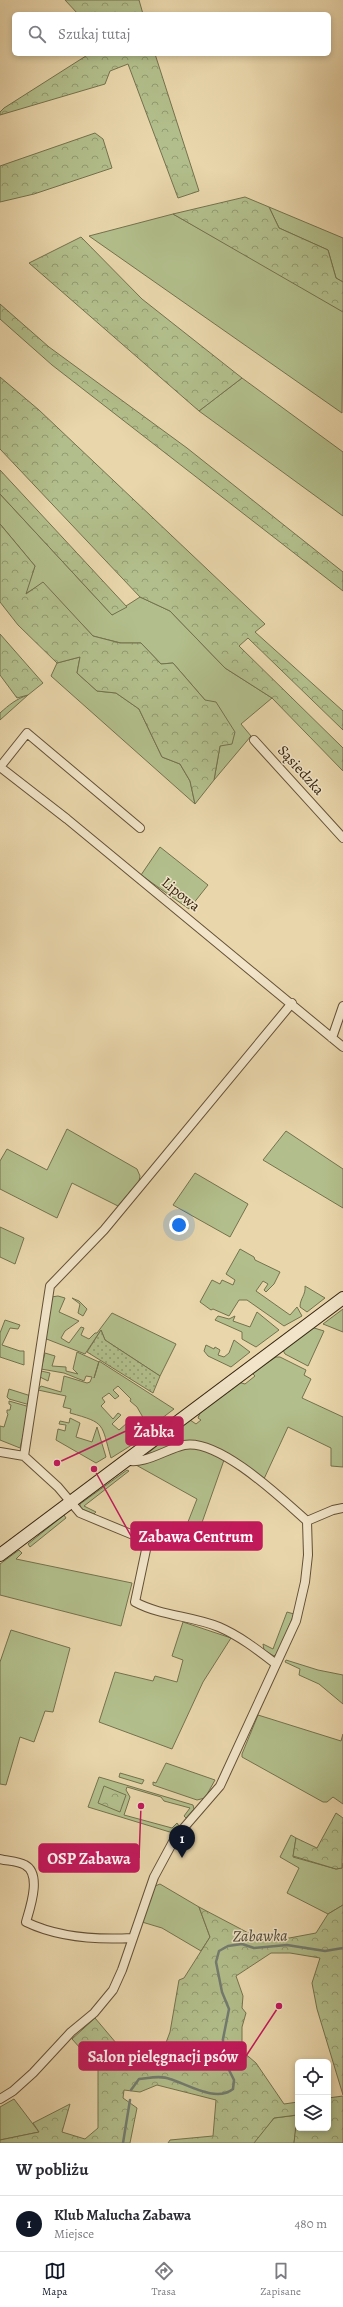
<!DOCTYPE html>
<html lang="pl">
<meta charset="utf-8">
<style>
:root{--surface:#fff;--page:#f2f2f3;--text:#2b2b33;--muted:#7c7c81;--line:#e1e1e2;--accent:#111827}
body{margin:0;font-family:Alegreya,serif;background:var(--page);color:var(--text)}
.controls{position:absolute;right:12px;bottom:12px;display:grid;overflow:hidden;border-radius:6px;box-shadow:0 2px 6px #0003}
.controls button{width:36px;height:36px;display:grid;place-items:center;padding:0;border:0;border-bottom:1px solid var(--line);background:var(--surface);color:var(--text);font:20px sans-serif}
.you{position:absolute;left:179px;top:1225px;width:14px;height:14px;margin:-10px;border:3px solid #fff;border-radius:50%;background:#1a73e8;box-shadow:0 0 0 6px #1a73e833}
.badge{display:grid;place-items:center;width:26px;height:26px;border-radius:50%;background:var(--accent);color:#fff;font-size:13px;font-weight:700}
.pin{position:absolute;translate:-50% -33px;filter:drop-shadow(0 1px 2px #0008)}
.pin::after{content:'';position:absolute;top:21px;width:14px;height:12px;background:inherit;clip-path:polygon(0 0,100% 0,50% 100%)}
.list{margin:0;padding:0;list-style:none}
h2{display:flex;justify-content:space-between;align-items:center;height:52px;margin:0;padding:0 16px;font-size:17px}
h2 small{font-size:13px;font-weight:400;color:var(--muted)}
.list li{display:grid;grid-template-columns:26px 1fr auto;gap:12px;align-items:center;box-sizing:border-box;height:56px;padding:0 16px;border-top:1px solid var(--line)}
.list b{display:block;font-size:15px;white-space:nowrap}
.list p{margin:0;font-size:13px;white-space:nowrap;color:var(--muted)}
.list em{font-size:13px;font-style:normal;color:var(--muted)}
.icon{flex:none;width:22px;height:22px;fill:none;stroke:currentColor;stroke-width:2;stroke-linecap:round;stroke-linejoin:round}
.map{position:relative;flex:none;width:343px;height:2143px;overflow:hidden}
.search{position:absolute;background:var(--surface);box-shadow:0 2px 6px #0003;left:12px;right:12px;top:12px;height:44px;display:flex;align-items:center;gap:10px;box-sizing:border-box;padding:0 14px;border-radius:6px;color:var(--muted);font-size:15px}
.sheet{height:108px;background:var(--surface)}
nav{display:flex;justify-content:space-around;align-items:center;box-sizing:border-box;height:56px;border-top:1px solid var(--line);background:var(--surface);font-size:11px;color:var(--muted)}
nav a{display:grid;justify-items:center;gap:2px}
nav .on{color:var(--accent)}
.map>svg:first-child{display:block}
</style>
<div class="map">
<svg width="343" height="2143" viewBox="0 0 343 2143">
<defs>
<pattern id="forest-crowns" width="20" height="18" patternUnits="userSpaceOnUse"><rect width="20" height="18" fill="#b2bf8c"/><path d="M2 6a3 3 0 1 1 6 0M12 15a3 3 0 1 1 6 0" fill="none" stroke="#929b71"/></pattern>
<pattern id="garden-dots" width="8" height="8" patternUnits="userSpaceOnUse"><rect width="8" height="8" fill="#b2bf8c"/><path d="M2 2h.1M6 6h.1" fill="none" stroke="#929b71" stroke-width="1.8" stroke-linecap="round"/></pattern>
</defs>
<rect width="100%" height="100%" fill="#e9d6ab"/>
<filter id="stains"><feTurbulence type="fractalNoise" baseFrequency=".005" numOctaves="4"/><feColorMatrix values="0 0 0 0 .2 0 0 0 0 .09 0 0 0 0 .02 0 0 0 .5 -.17"/></filter>
<radialGradient id="worn" r=".72"><stop offset=".6" stop-color="#630" stop-opacity="0"/><stop offset="1" stop-color="#630" stop-opacity=".3"/></radialGradient>
<path fill="#b2bf8c" stroke="#74724e" d="M269,207l74,31v44l-7,-4 -8,-28 -49,-22z
M173,214l170,96 -1,103 -253,-177z
M242,378l101,74v64l-144,-105z
M0,494l112,121 28,-18 30,14 55,57 47,30 -31,26 10,12 -37,44 6,-34 -15,-46 -32,-37 -12,1 -20,-21h-20l-28,-7 -50,-53 -18,11 10,-28 -35,-42z
M80,657l-3,16 20,18 19,2 23,16 23,48 18,7 10,17 5,23 -144,-128 6,-13z
M28,695l-28,25v-7c9,-8 16,-14 28,-18z
M160,847l48,38 -19,24 -48,-34z
M67,1129l70,40 3,7 -1,5 -21,25 -46,-23 -15,35 -57,-29v-28l7,-12 40,21z
M286,1131l57,38v39l-80,-48z
M195,1173l53,31 -18,33 -57,-32z
M0,1227l24,11 -9,26 -15,-7z
M240,1249l14,8 1,3 25,12 -6,12 -8,8 -2,-2 4,-6 -5,-3 -7,10 34,24 7,-8 5,9 -18,10 -37,-26h-8l-10,16 -16,-7 -2,1 -11,-8 12,-22 8,4 2,-4 11,5 2,-5 -9,-6z
M305,1286l20,12 -18,14 -7,-5c0,-9 6,-12 5,-21z
M58,1296l7,2 -6,14 20,9 -14,10 -4,7 8,5 12,-16 3,1 -3,7 8,4 6,-6h2l15,-20 64,31 -16,32 -55,-36 -4,-10 -16,24 -41,-16 7,-41z
M72,1298l7,3 8,8 -4,7 -5,-3 2,-9z
M343,1309v23l-20,-8z
M257,1312l22,18 -23,17 -14,-8v-7l-27,-12 3,-4 11,3 6,-3 -2,5 17,6z
M5,1320l15,5 -2,4 -8,-1 -8,17 18,6h4v14l-24,-8v-24z
M311,1327l13,4 -16,35 -23,-12 -2,-4z
M234,1340l16,12 -19,15 -23,-11 -4,-5 2,-6 8,4 1,-2 5,3 -2,5 6,2 5,-4z
M77,1352l22,10 -5,16 5,-17 75,48 -25,19 -12,-21 -7,-6 1,-2 -13,-13 -5,4 6,6 -4,3 -6,-6 -7,5 3,4 -4,4 12,13 5,-6 3,2 -9,9 7,6 8,-7 16,15 -32,20c-10,-35 -5,-35 -41,-45l1,-4 -8,-2 3,-11 -28,-6 3,-4 20,6 3,-16 23,7 3,-1 2,-5 -6,-1 -2,5 -20,-8 -23,-4 4,-16 10,3 -3,10 14,1v4l12,3 -5,-5z
M276,1357h4l26,13 -2,5 7,4 -9,19 41,19v50l-12,-1v-18l-43,-21 -25,54 -68,-38 -48,11 39,-32 4,-2 6,4 5,-4 -3,-2 2,-5 38,-31 7,2 10,-8 -3,-3z
M41,1371l9,2 -2,8 -8,-4z
M9,1389l22,7 -1,9 -21,-6 -2,-2z
M9,1401l21,6 -10,41 -20,-8v-14l4,1 4,-13 -1,-1v-3h3l1,-5 -2,-1z
M70,1418l10,5 -4,14 16,5 5,-15 9,30 -10,6 -40,-23 2,-11 7,2 1,-6 -7,-1 1,-3 9,2z
M186,1447l16,2 22,11 -25,71 -13,-4 11,-28 -61,-34z
M127,1470l2,1 -45,35 12,6 -2,2 -14,-6v-4z
M64,1515l2,3 -36,29 -2,-3z
M19,1550l3,3 -6,6 116,24 -11,43 -121,-31v-31z
M287,1612l7,2 -15,37 -5,5 -10,-6 -1,-6 10,5z
M183,1622l48,16 -28,44 -31,67 -73,-27 16,-50 38,9 2,-5 22,6 6,-22 -11,-4z
M11,1630l59,18 -17,64 -8,-1 -11,31 -14,-5 -14,48 -6,-1v-122z
M286,1660l32,10 25,5v29l-24,-20 -20,-9 1,-6 -15,-7z
M258,1715l83,26 2,-7v70l-10,-7 -6,5h-4l-81,-45v-3z
M166,1763l49,17 -10,18 -8,2 -44,-15v-3l3,1z
M120,1773l24,7 -2,4 -23,-7z
M99,1777l94,28 1,4 -8,9 -2,-2 6,-8 -26,-7 -3,-4 -34,-10 -1,3 4,7 -6,18 48,13 5,-5 2,3 -6,7 -85,-26z
M291,1835l5,3 -3,19 43,12 6,-1 1,-5v42l-15,9 -41,-21 12,-25 -19,-11z
M160,1884l39,23 11,30 -9,14 -39,-23 -20,-6 13,-36z
M14,2099l25,33 -39,8v-33z
M298,2115l-4,28h-41l21,-25z"/>
<path fill="url(#forest-crowns)" stroke="#74724e" d="M65,0h74l4,14h-65z
M89,54h66l44,137 -21,7 -50,-134 -18,7 -5,13 -105,31v-3l4,-4z
M95,133l8,6 9,29 -78,26 -34,8v-36z
M245,197l24,10 10,21 49,22 8,28 7,4v30l-170,-98z
M81,237l61,62 100,79 -43,33 -170,-148z
M0,304l49,43 138,101 156,124v19l-291,-226 -52,-46z
M0,377l39,33 226,214 -10,8 88,79v19l-95,-92 -9,8 104,102v23l-71,-73 -47,-30 -55,-57 -30,-14 -140,-148z
M0,470l127,137 -15,8 -112,-121z
M0,524l35,42 -9,28 17,-12 50,54 27,7h21l20,21 12,-1 32,37 11,2 19,30 -3,12 -12,2 -6,34 -19,24 -5,-23 -10,-17 -18,-7 -23,-48 -23,-16 -19,-2 -20,-18 3,-16 -23,6 -39,-38 -18,-23z
M0,634l43,49 -15,12 -11,3 -17,-23z
M104,1786l22,9 -6,17 -22,-9z
M336,1813l7,5 -1,50 -6,1 -43,-13 3,-18 21,10z
M343,1905v190l-26,-86 -5,-26 8,-25 -30,-5h-19l-35,23 7,20 -1,12 4,5 -4,14v24l14,12 28,41 14,-2v26h30v-30l15,-2v47h-49l3,-28 -23,3 -20,25h-86l2,-3 43,-4 3,-36 -59,-15 -17,7 -16,-2 -1,8 14,10 -7,35h-130v-3l39,-8 -6,-9 37,-19 -8,28 23,7 13,-11v-60l-26,-29 23,-21 38,45 28,-7 9,-24 9,-52 5,-2 26,-41 -11,-30 57,30 28,2 32,-6 12,-19z"/>
<path fill="url(#garden-dots)" stroke="#74724e" d="M101,1330l4,10 55,36 -7,17 -66,-41z"/>
<g fill="none" stroke-linecap="round" stroke-linejoin="round">
<path stroke="#727c71" stroke-width="2.5" d="M131,2090l8,-11c10,-1 22,-4 31,0 17,5 46,24 63,10l1,-9 -11,-22v-19l6,-30 -7,-17 -6,-30 3,-11 9,-5 14,-2 12,4 33,-3 38,6 18,-3
M123,2143l7,-43"/>
<g stroke="#635037" stroke-width="10">
<path id="street" d="M254,740l89,98
M0,767l67,52 276,228
M0,767l27,-34 113,95
M332,1038l11,-32
M0,1452l24,4 34,31 22,26 58,24 9,8 -12,57c26,14 57,14 84,25 21,9 40,24 57,37
M24,1456l26,-170 54,-56 188,-227
M125,1460c18,6 41,-11 59,-15 35,-7 98,54 123,76
M0,1859c7,2 18,2 25,6 17,9 5,43 1,57 33,16 70,18 106,16
M0,2099l13,-8 20,-18 38,-41 23,-19 19,-23 9,-20 32,-93 21,-39 45,-52 76,-165 9,-39 3,-27 -1,-34 26,-11 10,-2"/>
</g>
<g stroke="#362410" stroke-width="14">
<path id="secondary" d="M0,1555l343,-257"/>
</g>
<use href="#street" stroke="#f1e4c8" stroke-width="8"/>
<use href="#secondary" stroke="#f1e4c8" stroke-width="12"/>
</g>
<g text-anchor="middle" stroke-width="3" stroke-linejoin="round" paint-order="stroke">
<g font-size="15" fill="#362410" stroke="#f1e4c8">
<text transform="translate(301 770) rotate(48)" y="5">Sąsiedzka</text>
<text transform="translate(181 894) rotate(39)" y="5">Lipowa</text>
</g>
<g font-size="16" font-style="italic" fill="#4f4938" stroke="#f1e4c8">
<text transform="translate(260 1935) rotate(-1)" y="6">Zabawka</text>
</g>
</g>
<path fill="none" stroke="#c2185b" stroke-width="1.5" d="M57 1463L126 1431M94 1469L131 1536M141 1806L139 1858M279 2006L246 2056"/>
<g fill="#c2185b" stroke="#f1e4c8" stroke-width="1.5">
<circle cx="57" cy="1463" r="4"/>
<circle cx="94" cy="1469" r="4"/>
<circle cx="141" cy="1806" r="4"/>
<circle cx="279" cy="2006" r="4"/>
</g>
<g fill="#c2185b" stroke="#c2185b" stroke-width="1.5">
<rect x="126" y="1417" width="57" height="28" rx="4"/>
<rect x="131" y="1522" width="131" height="28" rx="4"/>
<rect x="39" y="1844" width="100" height="28" rx="4"/>
<rect x="79" y="2042" width="167" height="28" rx="4"/>
</g>
<g font-size="16" text-anchor="middle" font-weight="bold" fill="#fff">
<text x="154" y="1437">Żabka</text>
<text x="196" y="1542">Zabawa Centrum</text>
<text x="89" y="1864">OSP Zabawa</text>
<text x="163" y="2062">Salon pielęgnacji psów</text>
</g>
<rect width="100%" height="100%" filter="url(#stains)"/>
<rect width="100%" height="100%" fill="url(#worn)"/>
</svg>
<div class="controls">
<button><svg class="icon" aria-label="locate" viewBox="0 0 24 24"><circle cx="12" cy="12" r="6"/><path d="M12 2v4M12 18v4M2 12h4M18 12h4"/></svg></button>
<button><svg class="icon" aria-label="layers" viewBox="0 0 24 24"><path d="M12 4l9 5-9 5-9-5zM3 14l9 5 9-5"/></svg></button>
</div>
<div class="you"></div>
<div class="pin badge" style="left:182px;top:1858px">1</div>
<div class="search"><svg class="icon" aria-label="search" viewBox="0 0 24 24"><circle cx="10" cy="10" r="6"/><path d="M15 15l6 6"/></svg>Szukaj tutaj</div>
</div>
<section class="sheet">
<h2>W pobliżu<small></small></h2>
<ul class="list">
<li><span class="badge">1</span><div><b>Klub Malucha Zabawa</b><p>Miejsce</p></div><em>480 m</em></li>
</ul>
</section>
<nav>
<a class="on"><svg class="icon" aria-label="map" viewBox="0 0 24 24"><path d="M3 6l6-2 6 2 6-2v14l-6 2-6-2-6 2zM9 4v14M15 6v14"/></svg>Mapa</a>
<a><svg class="icon" aria-label="directions" viewBox="0 0 24 24"><path d="M12 3l9 9-9 9-9-9zM9 14v-3h6M13 9l2 2-2 2"/></svg>Trasa</a>
<a><svg class="icon" aria-label="saved" viewBox="0 0 24 24"><path d="M7 4h10v16l-5-4-5 4z"/></svg>Zapisane</a>
</nav>
